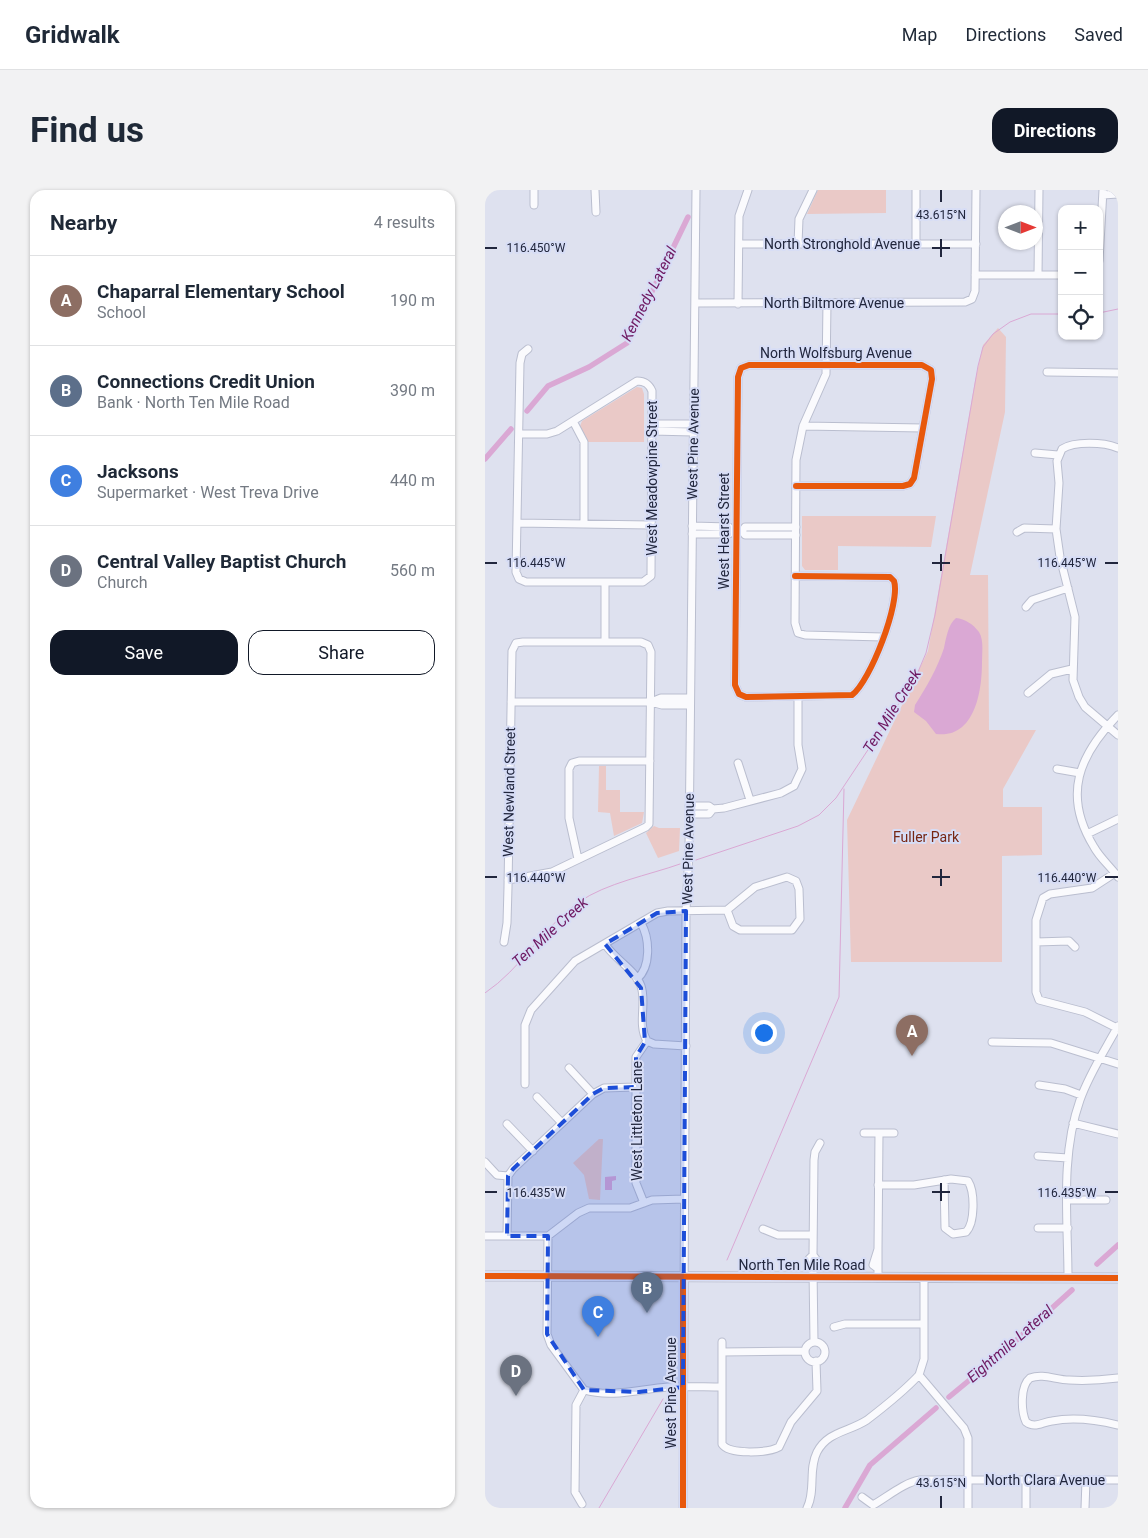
<!DOCTYPE html>
<meta charset="utf-8">
<style>
:root{--surface:#fff;--page:#f2f2f3;--text:#1f2937;--muted:#747a83;--line:#e0e1e3;--accent:#111827}
body{margin:0;font-family:Roboto,sans-serif;background:var(--page);color:var(--text)}
.controls{position:absolute;right:15px;top:15px;display:grid;overflow:hidden;border-radius:10px;box-shadow:0 1px 4px #0004}
.controls button{width:45px;height:45px;display:grid;place-items:center;padding:0;border:0;border-bottom:1px solid var(--line);background:var(--surface);color:var(--text);font:25px sans-serif}
.compass{position:absolute;left:513px;top:15px;width:45px;height:45px;border-radius:50%;background:var(--surface);box-shadow:0 1px 4px #0004;rotate:90deg}
.you{position:absolute;left:278px;top:842px;width:18px;height:18px;margin:-12px;border:4px solid #fff;border-radius:50%;background:#1a73e8;box-shadow:0 0 0 8px #1a73e833}
.badge{display:grid;place-items:center;width:32px;height:32px;border-radius:50%;background:var(--accent);color:#fff;font-size:16px;font-weight:700}
.pin{position:absolute;translate:-50% -41px;filter:drop-shadow(0 1px 2px #0008)}
.pin::after{content:'';position:absolute;top:26px;width:18px;height:15px;background:inherit;clip-path:polygon(0 0,100% 0,50% 100%)}
.list{margin:0;padding:0;list-style:none}
h2{display:flex;justify-content:space-between;align-items:center;height:65px;margin:0;padding:0 20px;font-size:21px}
h2 small{font-size:16px;font-weight:400;color:var(--muted)}
.list li{display:grid;grid-template-columns:32px 1fr auto;gap:15px;align-items:center;box-sizing:border-box;height:90px;padding:0 20px;border-top:1px solid var(--line)}
.list b{display:block;font-size:19px;white-space:nowrap}
.list p{margin:0;font-size:16px;white-space:nowrap;color:var(--muted)}
.list em{font-size:16px;font-style:normal;color:var(--muted)}
.actions{display:flex;gap:10px;padding:15px 20px}
.actions a{flex:1;padding:11px 0;border:1px solid var(--accent);border-radius:15px;text-align:center;font-size:18px;color:var(--accent)}
.actions .main{background:var(--accent);color:#fff}
.icon{flex:none;width:28px;height:28px;fill:none;stroke:currentColor;stroke-width:2;stroke-linecap:round;stroke-linejoin:round}
.map{position:relative;flex:none;width:633px;height:1318px;overflow:hidden;border-radius:15px}
header{display:flex;align-items:center;gap:30px;box-sizing:border-box;height:70px;padding:0 25px;background:var(--surface);border-bottom:1px solid var(--line)}
header strong{font-size:24px}
nav{display:flex;gap:28px;margin-inline-start:auto;font-size:18px}
.intro{display:flex;align-items:center;justify-content:space-between;box-sizing:border-box;height:120px;padding:0 30px}
h1{margin:0;font-size:35px}
.button{padding:12px 22px;border-radius:15px;background:var(--accent);color:#fff;font-size:18px;font-weight:700}
main{display:flex;gap:30px;padding:0 30px}
aside{flex:1;background:var(--surface);border-radius:15px;box-shadow:0 1px 4px #0004}
.map>svg:first-child{display:block}
</style>
<header>
<strong>Gridwalk</strong>
<nav><a>Map</a><a>Directions</a><a>Saved</a></nav>
</header>
<div class="intro"><h1>Find us</h1><a class="button">Directions</a></div>
<main>
<aside>
<h2>Nearby<small>4 results</small></h2>
<ul class="list">
<li><span class="badge" style="background:#8d6e63">A</span><div><b>Chaparral Elementary School</b><p>School</p></div><em>190 m</em></li>
<li><span class="badge" style="background:#5c6f8a">B</span><div><b>Connections Credit Union</b><p>Bank · North Ten Mile Road</p></div><em>390 m</em></li>
<li><span class="badge" style="background:#3f7fe0">C</span><div><b>Jacksons</b><p>Supermarket · West Treva Drive</p></div><em>440 m</em></li>
<li><span class="badge" style="background:#6b7280">D</span><div><b>Central Valley Baptist Church</b><p>Church</p></div><em>560 m</em></li>
</ul>
<div class="actions"><a class="main">Save</a><a>Share</a></div>
</aside>
<div class="map">
<svg width="633" height="1318" viewBox="0 0 633 1318">
<rect width="100%" height="100%" fill="#dee1ef"/>
<path fill="#eac9c7" d="M333,0h68v23l-79,1z
M513,138l8,9 -1,75 -35,163h18l1,155h47l-33,59v18h39v48l-40,1v106h-151l-4,-142 81,-169 47,-270 8,-36z
M152,197l5,1 2,6v48h-56l-8,-16 2,-5z
M317,326h134l-5,31 -93,-1v24h-33l-3,-4z
M114,576h7v24h14v22h24l-2,11 -28,13 -4,-23 -12,-1z
M169,636l5,2h21l-1,23 -21,7 -12,-25z
M114,949h4l-3,61 -11,-1 -5,-24 -11,-12z"/>
<path fill="#daa8d4" d="M471,428c9,1 17,6 23,14 5,8 3,20 3,30 0,29 -7,77 -46,72l-10,-13 -12,-9 1,-7c12,-19 22,-36 29,-57 2,-9 4,-24 12,-30z
M131,986v4l-4,1v9h-7v-13z"/>
<g fill="none" stroke-linecap="round" stroke-linejoin="round">
<path stroke="#daa8d4" stroke-width="1" d="M614,123l19,-4
M211,670l102,-34 21,-11 17,-17 79,-119 11,-26 9,-38 43,-249 5,-19 10,-13 17,-12 21,-8h31
M0,803c36,-24 58,-66 94,-91 27,-19 70,-27 101,-38
M242,1070l112,-263 5,-208
M114,1318l64,-109"/>
<path stroke="#daa8d4" stroke-width="5.5" d="M42,221l21,-25 41,-19 38,-24 61,-126
M0,269l26,-30
M612,1074l21,-19
M464,1207l52,-43 71,-64
M360,1318l25,-43 66,-57"/>
<g stroke="#babecf" stroke-width="9">
<path id="minor" d="M110,0l1,22
M618,5l15,-1
M49,15v-15
M254,54h237
M313,54l1,-25 14,-29
M431,54v-54
M614,71l4,-71
M490,85h87
M553,85l1,-85
M210,113l270,-1 7,-3 3,-8 1,-101
M342,113l-1,71 -23,52 -7,34 -1,163 3,10 7,2 78,2
M253,114l1,-88 9,-26
M562,182l71,1
M88,231l11,21v82
M167,234h41
M318,236l120,2
M167,241l41,1
M34,244h28l10,-3 80,-50c8,0 12,3 15,10l-1,185 -8,6h-117l-7,-3 -3,-7 4,-209 2,-9 6,-5
M633,258c-14,-6 -44,-7 -56,1l-5,12 2,22 -3,46 4,28 15,60 -2,63 6,17 6,10 33,28
M550,263l23,2
M32,333l134,2
M207,336l37,1 3,4
M257,341l3,4h51
M532,342l7,-4 32,1
M207,344h37l3,-3h10l3,-4h51
M310,386l95,1 4,4c7,21 -24,101 -42,114l-106,2 -7,-3 -4,-9 3,-308 3,-9 8,-3h173l9,5 1,9 -18,99 -4,6 -7,2h-107
M541,417l6,-7 36,-12
M120,452v-60
M543,503l23,-19 21,-5
M26,512h140l11,3h28
M166,512l10,-4h29
M633,525c-39,40 -56,80 -24,132 6,11 16,19 24,30
M253,573l12,37
M572,579l23,4
M228,619l11,-1 57,-15 13,-7 8,-17 -4,-24v-48
M204,624h20l4,-5 -4,-3h-20
M602,644l31,-15
M93,669l-9,-41v-49l3,-6 7,-2h71
M630,683l-23,15 -42,6 -7,4 -7,22v72l3,8 46,12 32,16
M19,752l3,-19 1,-36 4,-236 4,-8 7,-1h118l7,3 3,7 -2,172 -3,3 -94,45 -44,8
M551,752l33,-1 6,6
M120,754c9,15 30,25 36,42 6,17 -4,38 6,55
M152,789c14,-12 13,-40 4,-56
M162,851l7,3 32,2
M507,852l59,1 67,21
M84,878l24,26
M40,894v-59l6,-15 44,-49 82,-48 11,-2 59,-1 28,-23 32,-10 9,4 3,8 1,30 -8,11h-52l-7,-4 -6,-16
M554,895l26,4 16,6
M52,907l25,26
M588,933l45,11
M22,934l26,27
M379,943h30
M553,966l30,2
M0,972l12,13 11,1
M23,986l5,-7 80,-75 11,-6 32,-1
M393,995h36l37,-6 17,2c7,11 7,42 -2,51l-13,2 -8,-6 -1,-48
M583,1010h38
M159,1013l-8,-20v-126l11,-16
M553,1038h30
M278,1039l15,6h35
M0,1046h63l30,-23 11,-5h41l22,-8 32,-1
M22,1046l1,-60
M63,1046l-1,98 4,11 33,45
M393,1059l1,-116
M328,1065l1,-95 1,-8 5,-9
M328,1065l3,4 -3,10 -4,-5v-5z
M392,1078l-4,-3 5,-16v29
M328,1079l1,73
M439,1088v81l-5,16 45,53 4,10v70
M583,1088c0,-58 -8,-122 12,-178 9,-26 25,-50 38,-74
M349,1137l11,-3h79
M237,1152v102c7,11 46,9 57,3l12,-25 26,-31 -1,-30
M320 1162a10 10 0 1 1 20 0a10 10 0 1 1-20 0Z
M237,1162l83,-1
M633,1188c-16,2 -32,3 -49,2 -13,0 -26,-7 -39,-2 -10,8 -9,33 -4,44 9,7 16,0 26,-1 21,-4 45,-1 66,4
M99,1200c28,8 56,-1 84,-3 18,-1 36,0 54,0
M377,1307l11,8c14,-8 32,-23 47,-25h198
M97,1314l-7,-12 1,-87 8,-15
M198,1318l3,-597 3,-61 7,-660
M322,1318c9,-18 1,-38 10,-56 11,-21 32,-20 50,-32 17,-13 37,-29 52,-45
M541,1318v-27
M600,1318l1,-28"/>
</g>
<g stroke="#babecf" stroke-width="11">
<path id="major" d="M0,1086l633,2"/>
</g>
<use href="#minor" stroke="#fafafd" stroke-width="7"/>
<use href="#major" stroke="#fafafd" stroke-width="9"/>
<g stroke="#d7ddf6" stroke-width="9">
<path id="cycleway" d="M310,386l95,1 4,4c7,21 -24,101 -42,114l-106,2 -7,-3 -4,-9 3,-308 3,-9 8,-3h173l9,5 1,9 -18,99 -4,6 -7,2h-107
M0,1086l633,2
M198,1318v-230"/>
</g>
<use href="#cycleway" stroke="#e8590c" stroke-width="6"/>
</g>
<path fill="#1d4ed8" fill-opacity="0.2" stroke="#1d4ed8" stroke-width="4" stroke-dasharray="10 6" stroke-linejoin="round" d="M201,721l-3,476 -44,5 -55,-2 -37,-56 1,-98h-41l1,-60 5,-7 80,-75 11,-6 32,-1v-30l9,-15 -4,-54 -36,-44 52,-31z"/>
<path fill="none" stroke="#21263d" stroke-width="2" d="M456,0v12M456,49v18M0,58h12M447,58h18M456,364v17M0,373h12M447,373h18M620,373h13M456,679v17M0,687h12M447,687h18M620,687h13M456,993v18M0,1002h12M447,1002h18M620,1002h13M456,1306v12"/>
<g text-anchor="middle" stroke-width="4" stroke-linejoin="round" paint-order="stroke">
<g font-size="14" fill="#21263d" stroke="#d7ddf6">
<text x="357" y="59">North Stronghold Avenue</text>
<text x="349" y="118">North Biltmore Avenue</text>
<text x="351" y="168">North Wolfsburg Avenue</text>
<text transform="translate(208 254) rotate(-89)" y="5">West Pine Avenue</text>
<text transform="translate(167 288) rotate(-90)" y="5">West Meadowpine Street</text>
<text transform="translate(239 341) rotate(-90)" y="5">West Hearst Street</text>
<text transform="translate(24 602) rotate(-89)" y="5">West Newland Street</text>
<text transform="translate(203 659) rotate(-89)" y="5">West Pine Avenue</text>
<text transform="translate(152 931) rotate(-90)" y="5">West Littleton Lane</text>
<text x="317" y="1080">North Ten Mile Road</text>
<text transform="translate(186 1203) rotate(-90)" y="5">West Pine Avenue</text>
<text x="560" y="1295">North Clara Avenue</text>
</g>
<g font-size="14" fill="#762613" stroke="#d7ddf6">
<text x="441" y="652">Fuller Park</text>
</g>
<g font-size="15" font-style="italic" fill="#6e1861" stroke="#d7ddf6">
<text transform="translate(164 104) rotate(-63)" y="5">Kennedy Lateral</text>
<text transform="translate(407 521) rotate(-58)" y="5">Ten Mile Creek</text>
<text transform="translate(65 742) rotate(-42)" y="5">Ten Mile Creek</text>
<text transform="translate(525 1154) rotate(-41)" y="5">Eightmile Lateral</text>
</g>
</g>
<g font-size="12" text-anchor="middle" fill="#21263d" stroke="#d7ddf6" stroke-width="4" stroke-linejoin="round" paint-order="stroke">
<text x="456" y="29">43.615°N</text>
<text x="51" y="62">116.450°W</text>
<text x="51" y="377">116.445°W</text>
<text x="582" y="377">116.445°W</text>
<text x="582" y="692">116.440°W</text>
<text x="51" y="692">116.440°W</text>
<text x="51" y="1007">116.435°W</text>
<text x="582" y="1007">116.435°W</text>
<text x="456" y="1297">43.615°N</text>
</g>
</svg>
<div class="controls">
<button>+</button>
<button>−</button>
<button><svg class="icon" aria-label="locate" viewBox="0 0 24 24"><circle cx="12" cy="12" r="6"/><path d="M12 2v4M12 18v4M2 12h4M18 12h4"/></svg></button>
</div>
<svg class="compass" viewBox="-18 -18 36 36"><path d="M0-13l5 13h-10z" fill="#e53935"/><path d="M0 13l5-13h-10z" fill="#747a83"/></svg>
<div class="you"></div>
<div class="pin badge" style="left:427px;top:866px;background:#8d6e63">A</div>
<div class="pin badge" style="left:162px;top:1123px;background:#5c6f8a">B</div>
<div class="pin badge" style="left:113px;top:1147px;background:#3f7fe0">C</div>
<div class="pin badge" style="left:31px;top:1206px;background:#6b7280">D</div>
</div>
</main>
